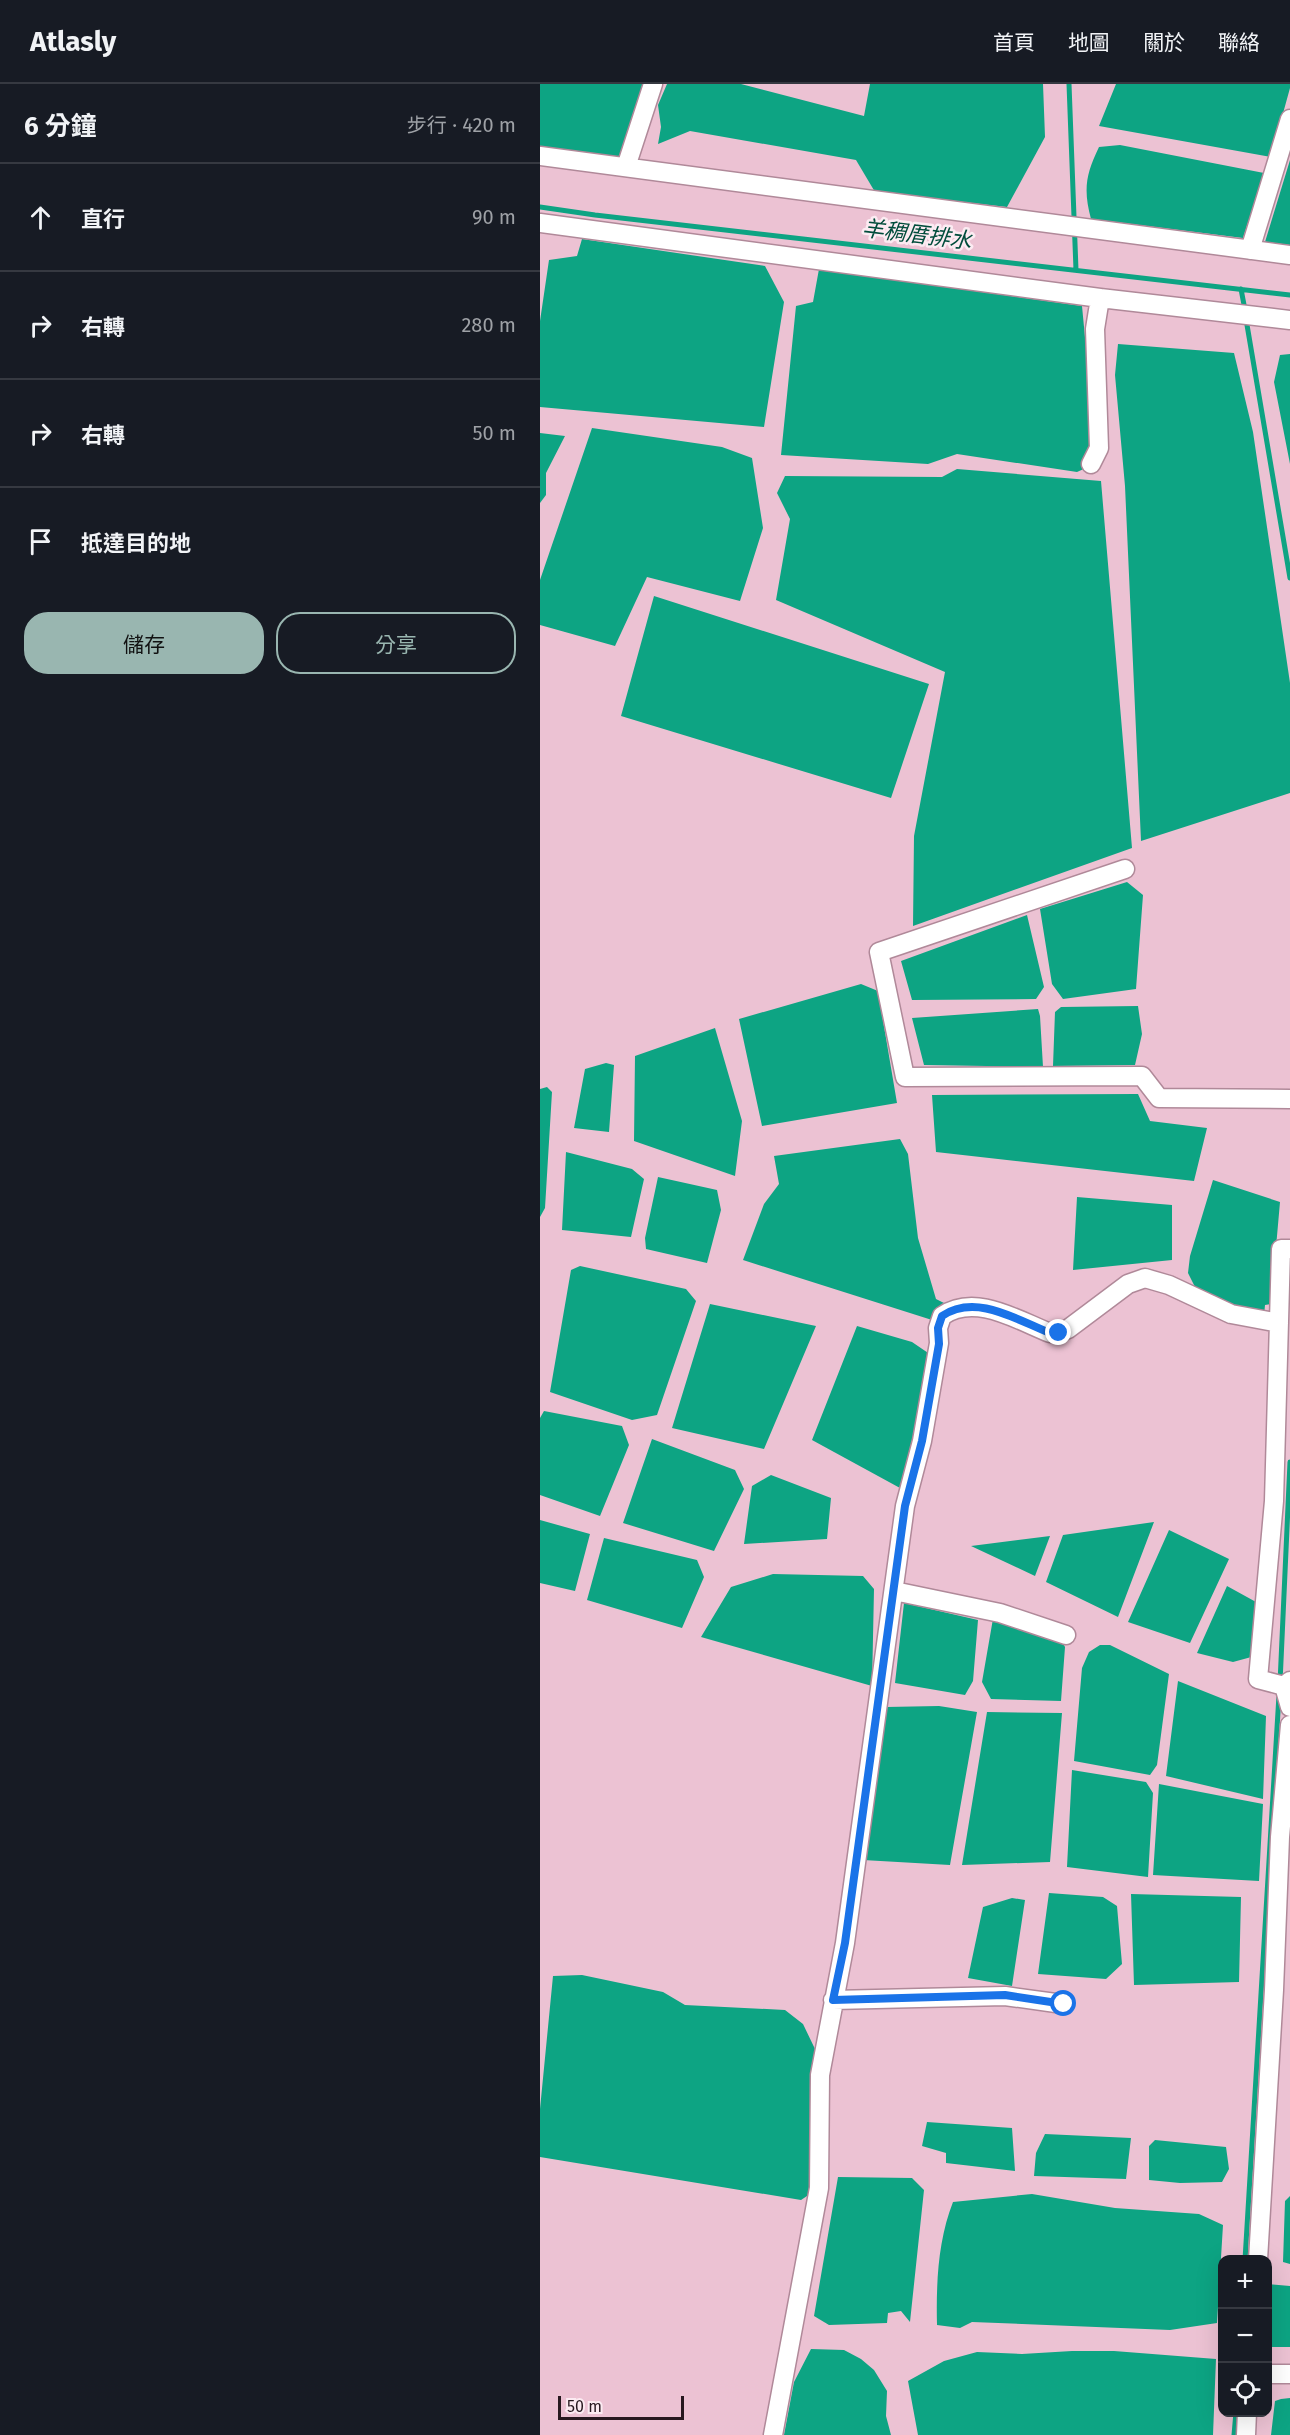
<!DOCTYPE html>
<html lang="zh-TW">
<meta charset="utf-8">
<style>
:root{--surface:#171b24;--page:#20242c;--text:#f1f3f6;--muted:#9ea1a6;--line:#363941;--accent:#99b6b0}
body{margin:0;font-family:"Fira Sans","Noto Sans TC",sans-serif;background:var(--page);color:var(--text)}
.controls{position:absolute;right:18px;bottom:18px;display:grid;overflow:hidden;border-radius:12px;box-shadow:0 6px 24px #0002}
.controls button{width:54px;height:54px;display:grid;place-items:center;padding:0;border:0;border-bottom:2px solid var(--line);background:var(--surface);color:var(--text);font:30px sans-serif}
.scale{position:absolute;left:18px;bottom:15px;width:126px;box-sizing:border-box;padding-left:6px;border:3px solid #27181f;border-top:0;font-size:16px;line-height:21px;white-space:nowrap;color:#27181f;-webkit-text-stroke:4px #fcebf2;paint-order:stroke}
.stop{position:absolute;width:18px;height:18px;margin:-14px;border:4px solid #1a73e8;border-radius:50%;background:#fff}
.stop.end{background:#1a73e8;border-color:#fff;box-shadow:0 2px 6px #0008}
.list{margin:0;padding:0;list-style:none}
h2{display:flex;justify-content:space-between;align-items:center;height:78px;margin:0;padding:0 24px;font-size:26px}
h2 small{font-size:20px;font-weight:400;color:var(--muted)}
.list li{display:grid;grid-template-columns:39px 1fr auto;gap:18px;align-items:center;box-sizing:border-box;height:108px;padding:0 24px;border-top:2px solid var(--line)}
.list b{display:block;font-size:22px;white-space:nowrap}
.list em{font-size:20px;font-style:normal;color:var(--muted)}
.actions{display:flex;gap:12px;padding:18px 24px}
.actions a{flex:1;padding:14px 0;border:2px solid var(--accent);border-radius:24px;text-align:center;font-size:21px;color:var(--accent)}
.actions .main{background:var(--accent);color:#111}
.icon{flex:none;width:33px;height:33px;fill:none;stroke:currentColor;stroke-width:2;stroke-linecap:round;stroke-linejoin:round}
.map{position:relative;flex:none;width:750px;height:2351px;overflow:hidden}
header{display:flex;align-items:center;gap:36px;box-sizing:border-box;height:84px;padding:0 30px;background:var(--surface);border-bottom:2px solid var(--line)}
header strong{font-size:28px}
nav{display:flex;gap:33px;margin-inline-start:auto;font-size:21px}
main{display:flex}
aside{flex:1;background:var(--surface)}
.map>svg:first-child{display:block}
</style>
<header>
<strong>Atlasly</strong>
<nav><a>首頁</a><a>地圖</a><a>關於</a><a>聯絡</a></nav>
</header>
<main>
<aside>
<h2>6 分鐘<small>步行 · 420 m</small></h2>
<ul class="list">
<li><svg class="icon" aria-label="ahead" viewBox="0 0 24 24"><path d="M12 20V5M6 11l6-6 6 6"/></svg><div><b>直行</b></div><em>90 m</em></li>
<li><svg class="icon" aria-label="right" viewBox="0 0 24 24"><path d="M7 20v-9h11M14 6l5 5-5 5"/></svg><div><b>右轉</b></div><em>280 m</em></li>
<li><svg class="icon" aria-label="right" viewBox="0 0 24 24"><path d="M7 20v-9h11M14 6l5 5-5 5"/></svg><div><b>右轉</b></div><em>50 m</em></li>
<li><svg class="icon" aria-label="arrive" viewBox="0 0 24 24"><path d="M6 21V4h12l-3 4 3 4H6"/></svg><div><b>抵達目的地</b></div></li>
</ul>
<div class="actions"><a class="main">儲存</a><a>分享</a></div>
</aside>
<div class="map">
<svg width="750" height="2351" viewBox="0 0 750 2351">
<rect width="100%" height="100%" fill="#ecc2d3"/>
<path fill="#0da483" d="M0,0h114l-23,75 -91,-11z
M127,0h74l123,32 6,-32h173l2,53 -38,70 -132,-15 -19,-32 -166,-29 -32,13 3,-17 -3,-22z
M576,0h174v4l-19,69 -172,-31z
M580,61l144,28 -21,65 -152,-19c-8,-30 -5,-45 8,-72z
M750,76v85l-25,-3z
M42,155l183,27 19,36 -20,125 -224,-20v-86l9,-61 28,-4z
M279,185l263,37 15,157 -20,9 -120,-18 -29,10 -147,-9 15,-149 17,-4z
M578,260l116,9 19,79 37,251v110l-149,48 -16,-355 -10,-111z
M750,270v110l-16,-82 6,-27z
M52,344l130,19 30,11 11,70 -23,73 -93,-24 -32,69 -75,-21v-45z
M0,349l25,3 -19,37v22l-6,8z
M417,385l144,12 31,367 -219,78 1,-90 31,-164 -169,-72 14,-81 -13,-26 8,-17 157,1z
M114,512l275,88 -38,114 -270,-82z
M587,798l16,13 -7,94 -73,10 -11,-15 -12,-75z
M487,831l17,72 -8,12 -124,1 -11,-39z
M321,900l17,7 19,112 -135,23 -23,-107z
M598,922l4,28 -7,31 -82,1 2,-54 6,-5z
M498,925l2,7 3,51 -119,-2 -12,-47z
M175,944l27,93 -7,55 -101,-35 1,-85z
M66,979l8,2 -5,67 -35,-4 11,-59z
M7,1003l5,5 -7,116 -5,9v-128z
M598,1010l12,27 57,7 -13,53 -258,-29 -4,-57z
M360,1055l8,15 10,84 18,61 10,5 -14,16 -189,-60 21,-56 15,-20 -5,-28z
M26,1068l66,17 12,10 -13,58 -69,-7z
M118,1093l59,13 4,20 -14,53 -61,-14 -1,-11z
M673,1096l67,22 -9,102 -6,1 -1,11 -67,-25 -9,-18 2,-17z
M537,1113l95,8v55l-99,10z
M40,1182l106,23 10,12 -39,114 -25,5 -82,-28 21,-122z
M170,1220l106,22 -52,123 -92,-21z
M317,1242l55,16 25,17 -37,129 -88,-48z
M4,1327l78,15 7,19 -29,71 -60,-21v-77z
M112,1355l83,31 9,19 -30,62 -91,-28z
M231,1391l60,23 -4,41 -83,5 8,-58z
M0,1436l50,14 -15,57 -35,-8z
M614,1438l-36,95 -72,-35 17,-47z
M629,1446l60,29 -39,84 -62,-21z
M510,1452l-15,40 -64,-30z
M64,1454l93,22 7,17 -22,51 -95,-28z
M233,1490l90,2 11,13 -2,97 -171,-49 30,-50z
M687,1502l29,16 -1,54 -22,6 -36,-9z
M364,1519l74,17 -5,61 -8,14 -70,-12z
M454,1529l61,16 10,18 -4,54 -70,-2 -9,-17z
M560,1561h10l59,29 -12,91 -7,10 -76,-14 8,-93 7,-16z
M638,1597l88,35 -3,83 -97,-23z
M399,1622l38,6 -27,153 -87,-5 23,-153z
M447,1628l75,1 -12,149 -88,3z
M532,1686l74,12 7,11 -5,84 -81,-10z
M619,1700l104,20 -4,77 -106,-6z
M509,1809l54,4 14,9 5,58 -16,15 -68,-5z
M591,1810l110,3 -2,85 -105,3z
M472,1814l13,2 -13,86 -44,-8 15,-71z
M42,1891l81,17 22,13 100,5 18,14 12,25 1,109 3,30 -18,12 -261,-43v-48l13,-133z
M387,2038l85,6 3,43 -69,-8v-10l-24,-7z
M505,2050l86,4 -5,41 -92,-3 2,-23z
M615,2056l71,7 3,22 -7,13 -42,1 -31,-3v-34z
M298,2093l74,1 12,12 -14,132 -9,-11 -13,2 -1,10 -58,2 -15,-9z
M492,2110l83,14 84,6 24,11 -6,98 -47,7 -198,-8 -12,6 -23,-3c-1,-41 1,-85 16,-123z
M750,2112v68l-7,-2 2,-61z
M728,2200l22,2v61h-22z
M271,2265l33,1 17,9 13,11 13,21 -1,25 5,19h-107l10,-53z
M532,2267h42l102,8 -3,76h-295l-10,-54 36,-20 33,-9 45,2z
M750,2314v37h-19l4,-34 6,-2z"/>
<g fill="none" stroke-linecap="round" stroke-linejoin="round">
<path stroke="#0da483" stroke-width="5" d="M529,0l7,186
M0,123l55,8 695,80
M701,205l4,21
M706,235l44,259
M740,1599l10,-221
M705,2176l34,-565
M694,2351l2,-23"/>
<g stroke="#b08999" stroke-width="21">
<path id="minor" d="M0,72l750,99
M86,83l27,-83
M0,139l560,75 190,22
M710,166l40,-131
M551,380l8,-16 -4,-119 5,-31
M585,785l-246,83 26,125 237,-1 17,22 131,1
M354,1507l106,22 66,22
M750,1597l-6,5 6,21
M744,1602l-26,-7 16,-178 7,-252h9
M293,1916l172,-4 58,8
M718,2176l16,-270 6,-153 10,-112
M728,2290h22
M233,2351l46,-247 1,-113 25,-132 60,-437 17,-65 17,-98 -1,-15 4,-12c33,-23 75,4 108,17h9l9,-4 60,-45 17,-6 24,7 62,29 48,9
M706,2351l1,-23"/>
</g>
<use href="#minor" stroke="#fff" stroke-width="18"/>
</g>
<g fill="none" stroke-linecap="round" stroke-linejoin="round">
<path stroke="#1a73e8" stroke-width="8" d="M519,1249h-9c-33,-13 -74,-40 -108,-17l-4,12 1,16 -17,97 -17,65 -60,437 -12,57 172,-5 59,9"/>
</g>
<g text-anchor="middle" stroke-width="5" stroke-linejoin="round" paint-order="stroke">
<g font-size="22" font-style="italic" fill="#004c3b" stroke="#fcebf2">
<text transform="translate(377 150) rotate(7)" y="8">羊稠厝排水</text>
</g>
</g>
</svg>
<div class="controls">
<button>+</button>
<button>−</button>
<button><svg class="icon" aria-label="locate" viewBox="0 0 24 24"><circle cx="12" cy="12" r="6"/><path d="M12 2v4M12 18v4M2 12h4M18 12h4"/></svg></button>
</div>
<div class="scale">50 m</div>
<div class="stop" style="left:524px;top:1920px"></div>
<div class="stop end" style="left:519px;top:1249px"></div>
</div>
</main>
